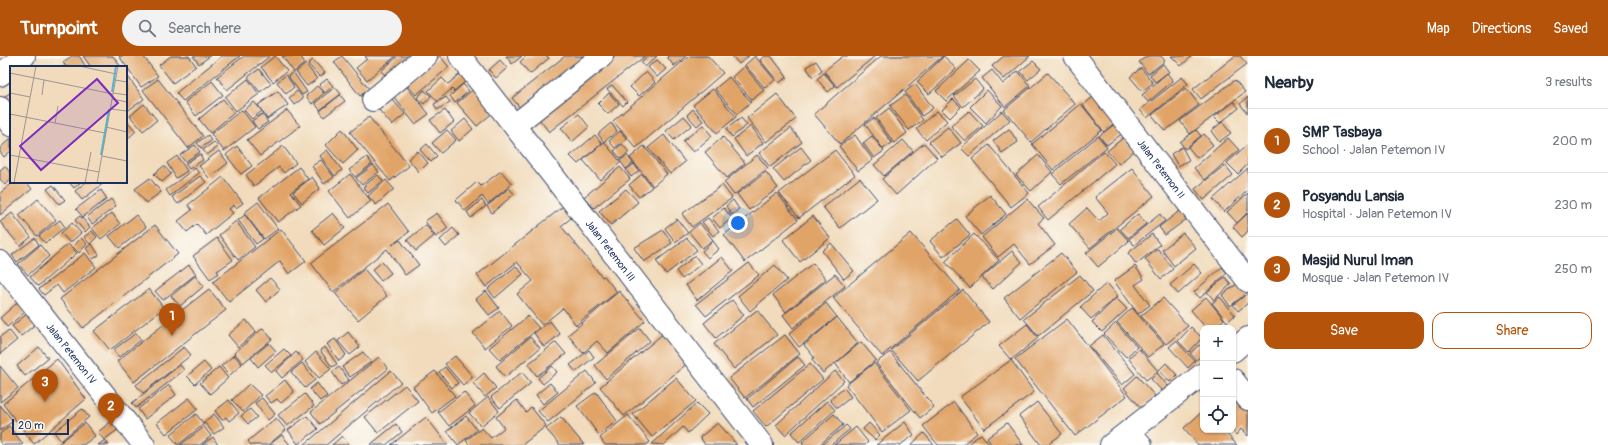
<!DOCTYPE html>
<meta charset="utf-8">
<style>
:root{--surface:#fff;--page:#f2f2f3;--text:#1f2937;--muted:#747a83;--line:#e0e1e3;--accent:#b45309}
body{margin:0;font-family:Pangolin,sans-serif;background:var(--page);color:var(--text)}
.controls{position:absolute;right:12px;bottom:12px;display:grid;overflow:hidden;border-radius:8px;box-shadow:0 1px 3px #0004}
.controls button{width:36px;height:36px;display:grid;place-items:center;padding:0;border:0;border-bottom:1px solid var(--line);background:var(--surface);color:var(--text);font:20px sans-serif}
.scale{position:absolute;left:12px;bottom:10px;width:57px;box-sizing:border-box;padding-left:4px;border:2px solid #1b2f5e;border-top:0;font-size:11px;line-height:14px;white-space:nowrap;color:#1b2f5e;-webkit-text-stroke:3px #fdfcf7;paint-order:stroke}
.you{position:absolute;left:738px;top:167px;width:14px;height:14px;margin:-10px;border:3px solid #fff;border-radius:50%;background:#1a73e8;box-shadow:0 0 0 6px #1a73e833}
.badge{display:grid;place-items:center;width:26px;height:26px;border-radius:50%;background:var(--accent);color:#fff;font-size:13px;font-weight:700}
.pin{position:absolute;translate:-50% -33px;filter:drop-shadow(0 1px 2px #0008)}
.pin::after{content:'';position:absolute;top:21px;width:14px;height:12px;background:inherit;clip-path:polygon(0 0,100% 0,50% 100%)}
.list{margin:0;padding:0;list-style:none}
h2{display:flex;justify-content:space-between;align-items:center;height:52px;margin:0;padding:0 16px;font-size:17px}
h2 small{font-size:13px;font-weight:400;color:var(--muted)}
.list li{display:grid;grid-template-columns:26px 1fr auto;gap:12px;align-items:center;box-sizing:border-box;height:64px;padding:0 16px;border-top:1px solid var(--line)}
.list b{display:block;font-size:15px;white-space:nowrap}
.list p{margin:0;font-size:13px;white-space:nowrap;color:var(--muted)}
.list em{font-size:13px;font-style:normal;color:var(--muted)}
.actions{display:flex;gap:8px;padding:12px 16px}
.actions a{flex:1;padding:9px 0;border:1px solid var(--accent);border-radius:12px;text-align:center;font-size:14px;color:var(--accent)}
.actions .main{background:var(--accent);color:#fff}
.icon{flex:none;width:22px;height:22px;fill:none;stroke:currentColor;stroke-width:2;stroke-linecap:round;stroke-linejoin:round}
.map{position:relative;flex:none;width:1248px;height:389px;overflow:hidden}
header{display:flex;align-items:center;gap:24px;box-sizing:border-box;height:56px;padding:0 20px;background:var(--accent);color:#fff}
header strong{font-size:19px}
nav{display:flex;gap:22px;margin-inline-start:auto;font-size:14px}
.search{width:280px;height:36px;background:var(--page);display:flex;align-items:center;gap:10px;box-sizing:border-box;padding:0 14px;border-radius:22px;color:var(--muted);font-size:15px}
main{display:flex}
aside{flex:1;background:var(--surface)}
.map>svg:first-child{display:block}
</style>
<header>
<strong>Turnpoint</strong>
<div class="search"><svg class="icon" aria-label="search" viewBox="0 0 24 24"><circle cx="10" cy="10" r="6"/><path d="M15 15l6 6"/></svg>Search here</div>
<nav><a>Map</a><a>Directions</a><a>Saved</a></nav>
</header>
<main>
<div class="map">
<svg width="1248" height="389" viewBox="0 0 1248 389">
<rect width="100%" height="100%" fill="#fdfcf7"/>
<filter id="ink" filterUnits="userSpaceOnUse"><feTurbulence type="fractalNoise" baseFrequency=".025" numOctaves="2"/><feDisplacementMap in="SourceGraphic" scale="8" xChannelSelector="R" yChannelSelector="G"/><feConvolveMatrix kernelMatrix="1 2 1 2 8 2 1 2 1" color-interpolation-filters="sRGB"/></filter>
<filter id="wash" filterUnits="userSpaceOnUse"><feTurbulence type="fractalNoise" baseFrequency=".012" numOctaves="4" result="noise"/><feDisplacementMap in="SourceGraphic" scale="16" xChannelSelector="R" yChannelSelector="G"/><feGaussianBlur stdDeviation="0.9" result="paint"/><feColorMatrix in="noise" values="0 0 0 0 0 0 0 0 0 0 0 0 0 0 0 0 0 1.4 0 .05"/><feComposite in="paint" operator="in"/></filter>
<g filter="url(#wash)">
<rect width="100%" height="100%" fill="#f1dbbc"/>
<g id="blocks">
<path fill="#e1a467" d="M72,0h7l7,11h-20l-3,-5z
M83,0h30l8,11h-30z
M119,0h24l15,20 -17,11z
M171,0h18l7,10 -23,17 -14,-18z
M193,0h17l-11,8z
M222,0h18l-57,45 -7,-8z
M244,0h26l-43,34 -10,-13z
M275,0l12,15 -14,11 -12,-15z
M282,0h18l5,7 -11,9z
M342,0l27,33 -9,7 -26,-34z
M365,0h31l-29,24 -11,-12 11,-9z
M398,0h11l-23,20 -5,-5z
M440,0l9,11 -33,28 -10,-11z
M506,0h16l-10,8z
M526,0h21l2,2 -19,16 -10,-12z
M565,0h36l-74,60 -15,-18z
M604,0h41l-96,76 -16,-21z
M648,0h9l-12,11 -4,-5z
M668,0h18l-12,10 -7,-9z
M689,0h19l15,17 -87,75 -23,-27z
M732,0h17l-10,8z
M755,0l20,24 -10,8 -20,-23z
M765,0h6l16,21 -8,6 -19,-23z
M843,0h32l-38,31 -13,-16z
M881,0h62l-103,88 -26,-30z
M944,0l12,13 -27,25 -12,-12z
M1004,0h26l-26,23 -12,-13z
M1147,0h14l4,5 -17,13 -9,-12z
M1171,0h21l-11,10z
M1235,0h5l7,8 -46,35 -8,-10z
M313,4l12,13 -5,4 -12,-13z
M500,4l7,8 -11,10 -7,-8z
M657,4l9,9 -9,8 -9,-10z
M969,4l11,11 -34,30 -10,-10z
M816,5l6,9 -9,7 -7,-10z
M1033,5l8,8 -13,11 -8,-9z
M306,8l11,15 -10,7 -11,-14z
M1163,8l6,8 -14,10 -5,-7z
M744,10l20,24 -12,10 -20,-23z
M1141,12l12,15 -11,8 -12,-14z
M259,13l12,15 -11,8 -12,-15z
M465,14l6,7 -17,14 -2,-2 -15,12 -9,-10 14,-13 6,6z
M992,14l11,14 15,-13 12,15 -25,21 -23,-29z
M293,16l14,20 -5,3 -14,-19z
M646,16l9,10 -16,14 -9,-9z
M824,17l11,13 -7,6 -11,-13z
M1048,17l27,31 -44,38 -27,-32z
M1167,17l6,8 -25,21 -6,-7z
M126,18l18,25 -18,13z
M286,19l8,12 -8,7 -9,-12z
M729,21l22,25 -14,12 -22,-25z
M1182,21l6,7 -41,34 -7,-8z
M158,23l45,57 -15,12 -45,-58z
M248,23l11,15 -23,17 -11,-14z
M327,23l6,7 -8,7 -6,-8z
M975,23l8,10 -20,18 -9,-11z
M1235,24l10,12 -55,42 -10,-13z
M212,25l11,14 -27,21 -11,-14z
M463,28l6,7 -14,12 -5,-7z
M915,28l18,24 -11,8 -17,-24z
M612,29l15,17 -4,4 -16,-17z
M317,30l7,7 -12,11 -6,-8z
M335,31l6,7 -21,16 -5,-7z
M407,31l22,27 -14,10 -21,-27z
M475,32l20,23 -18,15 -20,-23z
M1186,32l13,17 -34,26 -13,-16z
M713,33l23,28 -19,16 -24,-28z
M424,34l7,6 -7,8 -7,-6z
M987,34l15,16 -16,17 -16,-16z
M278,35l10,14 -21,14 -9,-14z
M297,35l6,7 -9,7 -5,-7z
M11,36v17l-8,-11z
M609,37l10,11 -11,10 -10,-10z
M1098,37l21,26 -15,13 -21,-27z
M777,38l19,25 -30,23 -19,-24z
M340,39l5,6 -21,16 -4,-6z
M905,39l18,25 -14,10 -19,-24z
M446,41l4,5 -13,8 -3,-6z
M1248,41v17l-8,-10z
M223,43l11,14 -24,20 -11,-14z
M392,43l13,15 -13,11 -13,-15z
M953,43l8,8 -11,11 -8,-8z
M254,46l8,9 -10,8 -8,-9z
M1234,46l5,6 -19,15 -6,-6z
M144,48l13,16 -14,11 -13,-15z
M1081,48l21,26 -49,40 -21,-26z
M889,52l18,25 -13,10 -18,-25z
M693,53l10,12 -6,5 -10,-11z
M242,54l13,17 -31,24 -13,-17z
M287,54l13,16 -40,30 -13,-16z
M445,54l9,12 -14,11 -10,-13z
M937,55l10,10 -21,19 -10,-11z
M969,55l14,15 -18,15 -14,-15z
M1002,55l8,9 -41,36 -8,-8z
M262,58l6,8 -10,7 -6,-8z
M579,58l10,13 -17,15 -11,-14z
M684,60l8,9 -18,15 -8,-9z
M369,61l40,49 -19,15 -40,-49z
M741,62l6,7 -15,12 -6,-8z
M874,62l18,25 -9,6 -18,-25z
M465,63l8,10 -14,12 -8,-10z
M126,64l10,11 -10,9z
M1222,66l9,11 -12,9 -8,-11z
M611,67l6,8 -13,11 -6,-8z
M1116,67l7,10 -16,12 -8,-9z
M703,69l9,11 -19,16 -10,-11z
M751,70l12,17 -17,13 -12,-17z
M948,71l13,16 -19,14 -13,-15z
M791,72l11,14 -32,25 -11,-14z
M342,73l16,21 -15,14 -17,-19z
M1009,73l9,13 -16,11 -9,-12z
M447,74l9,10 -15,13 -9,-10z
M1196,74l5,6 -16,13 -5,-7z
M620,75l7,8 -12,9 -6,-7z
M1204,78l9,11 -16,13 -9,-11z
M208,79l3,6 -10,7 -4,-5z
M595,79l7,8 -24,21 -8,-8z
M664,79l21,27 -15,12 -22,-26z
M855,79l18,25 -15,11 -19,-25z
M872,80l12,15 -10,7 -11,-15z
M1098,80l9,11 -46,37 -9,-10z
M723,81l22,26 -18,15 -22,-26z
M11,82v13l-7,6 -4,-5v-4z
M1123,82l11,13 -15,13 -12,-13z
M1228,82l11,12 -34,30 -11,-12z
M903,84l10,11 -29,25 -10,-11z
M214,86l4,5 -11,8 -4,-5z
M604,86l16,19 7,-6 6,8 -7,6 -5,-7 -21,18 -17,-20z
M924,87l13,15 -41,37 -14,-16z
M427,88l10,12 -6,6 -11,-12z
M622,88l7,8 -8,7 -7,-8z
M1248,88v20l-10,10 -11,-11z
M195,89l5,7 -15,10 -5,-7z
M989,89l40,48 -18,14 -39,-48z
M237,90l15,20 -11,8 -15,-19z
M283,90l13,17 -12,10 -5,-6 -25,19 -8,-11z
M644,90l23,28 -14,12 -23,-28z
M801,91l10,13 -27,22 -11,-13z
M1182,91l7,13 -11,6 -7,-12z
M327,94l15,20 -7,6 -15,-20z
M835,94l20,25 -56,43 -20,-25z
M219,95l9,12 -19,15 -10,-12z
M418,95l10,12 -9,9 -11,-13z
M1104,95l11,13 -67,56 -10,-13z
M200,98l3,6 -14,9 -4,-5z
M757,99l11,13 -34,27 -10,-13z
M1038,99l14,17 -21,19 -15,-16z
M177,100l10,15 -11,7 -9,-15z
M367,101l5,7 -17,13 -6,-7z
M321,104l13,17 -10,7 -12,-18z
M634,108l5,7 -8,6 -5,-7z
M373,109l6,7 -17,13 -6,-7z
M1225,109l8,10 -29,25 -9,-11z
M5,110l6,8v6l-6,5 -5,-6v-9z
M164,110l7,8 -9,8 -8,-8z
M299,111l9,12 -17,13 10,13 -23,17 -19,-24z
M620,111l10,12 -36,29 -10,-11z
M195,112l4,5 -29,23 -4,-6z
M1132,112l22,28 -64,52 -21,-24 18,-16 12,13 9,-8 -13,-16z
M1248,112v22l-24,22 -11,-13z
M501,115l11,13 -24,20 -6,-8 -17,15 -9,-11 21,-18 4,4z
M766,116l12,16 -29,22 -12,-16z
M350,118l21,27 -21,17 -21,-27z
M642,118l10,13 -13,10 -10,-12z
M378,119l5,6 -15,12 -5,-6z
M200,120l6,6 -28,22 -6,-7z
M223,121l20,26 -7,5 -2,-3 -5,4 4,4 -27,22 -9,-11 -10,8 -9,-11 14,-11 -4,-5z
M312,121l8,11 -18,15 -9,-11z
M150,122l11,14 -15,11 -11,-14z
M860,122l17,21 -37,29 -17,-21z
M386,124l8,9 -18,16 -8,-9z
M14,126h12l6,7 -32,26v-22z
M69,126h12l-7,6z
M86,126h19l-23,18 -7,-9z
M53,129l12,15 -6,4 -12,-15z
M722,129l10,13 -40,29 -10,-13z
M509,132l5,6 -22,19 -5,-7z
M626,133l12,13 -27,23 -12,-14z
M101,134l6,9 -24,18 -7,-8z
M777,137l21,27 -53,42 -21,-27z
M1248,137v19l-11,11 -10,-11z
M990,139l16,19 -25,21 -16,-19z
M38,143l18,21 -19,16 -18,-21z
M111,143l5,7 -24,18 -5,-7z
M1027,143l17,19 -6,5 17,22 -25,19 -16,-20 -16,13 -16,-20z
M482,144l4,6 -15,12 -4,-6z
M733,144l6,9 -7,6 -6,-9z
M258,146l20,27 -14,10 -20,-26z
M388,148l21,28 -17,13 8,-5 19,25 -14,10 -18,-26 -54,43 -22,-29z
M566,148l9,11 -14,11 41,51 2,-1 13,16 -41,33 -13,-17 -21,17 -25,-31 16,-13 -16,-19 -31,25 -9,-12z
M724,152l8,10 -12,10 -8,-10z
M1182,153l6,9 -23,17 -6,-8z
M12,157l19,24 -11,9 -20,-24z
M112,157l8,11 -19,15 -9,-11z
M333,157l12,15 -21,17 -12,-15z
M437,157l11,15 -12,9 -11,-16z
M1248,157v18l-6,6 -9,-10z
M1138,158l8,10 -18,14 -8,-9z
M1160,158l5,7 -31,24 -5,-6z
M136,159l10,12 -27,21 -10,-12z
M245,159l18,24 -7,5 -18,-24z
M80,160l10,11 -5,5 -10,-12z
M813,160l17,22 -30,24 -17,-22z
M708,162l11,13 -6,5 -11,-14z
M677,163l11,14 -13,9 -10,-14z
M957,163l13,16 -27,22 -13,-16z
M60,164l5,7 -20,16 -6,-7z
M236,165l19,26 -17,13 -19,-25z
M72,167l9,10 -11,10 -9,-10z
M700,167l13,17 -11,8 -13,-16z
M155,169l23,29 -95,74 -23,-29z
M426,169l8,11 -18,15 -9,-11z
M453,172l6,7 -13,12 -6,-7z
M1117,172l12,13 -31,26 -12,-14z
M281,173l25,32 -17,13 -9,-13 -51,41 -16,-20z
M663,174l9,13 -28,19 -10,-14z
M92,175l5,6 -7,7 -6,-7z
M911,177l49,57 -78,66 -49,-58z
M1183,177l13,15 -22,18 -12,-16z
M974,178l25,26 -29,28 -25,-26z
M1152,178l8,11 -24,19 -8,-11z
M35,182l4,7 -22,17 -5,-7z
M81,182l6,6 -8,9 -6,-6z
M217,182l16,22 -16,11 2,2 -9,6 -17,-23z
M687,182l10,12 -31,24 -10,-13z
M713,185l6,8 -11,9 -6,-7z
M831,187l23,28 -10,8 -22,-28z
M68,188l9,9 -39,33 -8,-9z
M92,188l7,11 -6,4 -7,-11z
M40,189l9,11 -21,19 -10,-11z
M1158,193l15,20 -12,10 -16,-20z
M1012,195l10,11 -29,27 -11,-12z
M85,197l11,14 -33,26 -6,-8 -13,10 -5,-6z
M1061,197l16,19 -57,46 -16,-20z
M695,200l6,8 -19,15 -6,-8z
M722,201l11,14 -36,29 -11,-15z
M382,206l9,11 -10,8 -9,-11z
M749,207l10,12 -53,41 -10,-12z
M813,207l13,16 -40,33 -13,-17z
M1194,208l8,9 -24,21 -8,-9z
M189,209l7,9 -33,26 -8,-9z
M775,209l12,15 -37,31 -12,-15z
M516,210l7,8 -28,24 -7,-9z
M1135,210l9,13 -9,6 15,20 -12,9 -24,-33z
M1222,211l5,6 -27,25 -6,-6z
M364,213l23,27 -29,24 -23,-27z
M835,218l10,12 -52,42 -10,-13z
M1080,219l13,16 -55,45 -14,-17z
M195,220l9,10 -24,20 -9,-10z
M1225,221l6,7 -17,16 -7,-8z
M270,222l10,11 -14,13 -10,-12z
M1241,225l7,10 -2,3 2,2v7l-10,8 -5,-6 12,-10 -15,11 -8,-11z
M1107,227l11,13 -27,23 -11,-12z
M149,233l15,19 -54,42 -16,-19z
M209,233l17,21 -92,72 -17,-21z
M963,234l26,32 -71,59 -27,-31z
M486,235l13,17 -10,7 -13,-16z
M619,235l26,30 -37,32 -11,-12 -14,12 -15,-18z
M1206,241l18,22 -10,9h-8l-15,-18z
M1220,241l15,18 -8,7 -15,-19z
M1116,242l11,11 -25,23 -10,-10z
M1163,242l25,28 -22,18 -25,-28z
M732,244l12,15 -28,23 -12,-15z
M18,246l8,9 -19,16 -7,-9z
M826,247l11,14 -38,30 -10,-13z
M1132,252l32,36 -16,13 -31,-35z
M757,254l20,25 -43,34 -20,-25z
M500,255l12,15 -27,22 -12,-15z
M28,257l9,10 -16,13 -9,-10z
M528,260l11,12 -39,32 -11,-12z
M837,261l21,26 -22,20 25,-21 15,18 -27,22 -14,-19 -12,10 -11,-13 2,-3 -10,-12z
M1067,263l60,77 -52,40 -60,-77z
M246,264l10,12 -18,15 -10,-12z
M550,265l10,13 -16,13 -10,-14z
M1116,267l21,24 -11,10 -22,-23z
M1027,268l11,14 -27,22 -12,-14z
M1191,271l11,11 -13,14 -11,-11z
M263,272l9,11 -29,24 -9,-10z
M640,272l10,13 -44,38 -11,-14z
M9,274l8,10 -17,14v-17z
M348,276l12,15 -10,8 -12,-14z
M665,276l24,30 -65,54 -24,-29z
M136,277l5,7 -22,17 -6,-7z
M785,279l15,19 -55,44 -16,-20z
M1103,279l32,39 -13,11 -33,-39z
M530,281l10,11 -35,29 -9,-11z
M335,283l11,16 -7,6 -12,-17z
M1176,285l19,20 -7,7 -19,-21z
M556,286l10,12 -29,22 -9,-12z
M269,287l7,8 -18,16 -7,-9z
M1199,289l4,4v6l-7,5 -6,-7z
M39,291l9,11 -23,18 -8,-10z
M184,291l7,8 -48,38 -7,-8z
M325,291l12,17 -5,3 -12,-17z
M284,293l7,7 -19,16 -7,-7z
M1139,293l19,22 -12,9 -18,-22z
M589,294l5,7 -18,15 -6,-7z
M296,296l7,8 -21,18 -6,-7z
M316,296l15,17 -12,9 -14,-16z
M363,296l8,10 -21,15 -8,-10z
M890,296l44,55 -14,11 -44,-55z
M234,299l8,9 -12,11 -9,-9z
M455,300l18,21 -10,8 -18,-21z
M379,301l9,12 -68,55 -9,-12z
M798,301l7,8 -52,42 -6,-8z
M57,303l29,40 -52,45 -31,-40z
M1011,304l23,32 -50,37 -24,-32z
M204,306l7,8 -16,14 -8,-8z
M302,307l13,17 -10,8 -14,-16z
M874,307l37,47 -29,22 -36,-47z
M1166,307l11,12 -7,7 -11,-12z
M810,308l13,15 -57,48 -13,-16z
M180,309l4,5 -48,38 -4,-5z
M0,310l18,22 -18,14z
M552,310l5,6 -14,12 -5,-6z
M219,311l9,11 -18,16 -10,-11z
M339,311l10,13 -8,5 -9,-13z
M445,311l13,16 -6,5 -13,-16z
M391,315l10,11 -75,63h-22z
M435,315l20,25 -23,17 -19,-26z
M587,315l9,12 -48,39 -10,-11z
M835,315l9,10 -59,54 -9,-10z
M522,316l9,11 -31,25 -9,-11z
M484,317l12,15 -11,9 -12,-14z
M1157,317l11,13 -6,5 -11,-12z
M1137,320l18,20 -14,12 -17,-20z
M676,322l20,23 -44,36 -19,-23z
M285,324l9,12 -13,11 -4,-4 -6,4 -6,-7z
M317,327l10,13 -7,5 -10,-12z
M550,327l8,9 -15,12 -7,-9z
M249,328l12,11 -18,17 -11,-12z
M169,329l7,10 -31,24 -7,-10z
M405,329l13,16 -40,32 -13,-16z
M844,332l7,9 -14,11 -7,-8z
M464,336l11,14 -26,20 -11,-14z
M596,336l21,29 -18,14 -22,-29z
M305,338l9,12 -27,20 -9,-11z
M1233,339l15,9v32l-7,-7 -5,6 -4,-5h1z
M488,341l11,14 -18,15 -12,-13z
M189,342l9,11 -32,25 -9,-11z
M262,342l13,16 -7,6 -13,-17z
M229,344l10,13 -10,8 -3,-4 -4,3 -7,-9z
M517,344l9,12 5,-5 15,19 -24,19h-53l-3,-5 16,-12 9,10 13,-10 -8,-11z
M827,345l8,9 -36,32 -8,-9z
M954,346l23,31 -15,12h-24l-15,-19z
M1037,346l25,32 -15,11h-6l-22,-29z
M697,347l11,11 -20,19 -5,-6 -19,18 -12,-1z
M0,349l13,16 -13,10z
M82,353l7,8 -28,24 -7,-9z
M250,353l7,8 -9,7 -7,-8z
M1203,355v19h20l14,15h-39l-14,-17z
M196,358l8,10 -26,21 -8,-10z
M214,358l10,13 -10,7 -10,-12z
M834,358l9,11 -24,20h-14l-3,-3z
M628,359l22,27 -4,3h-41l-5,-7z
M307,360l11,13 -20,15 -10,-14z
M466,360l11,14 -19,15 -11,-14z
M426,361l22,28h-57z
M561,361l23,28h-24l-14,-16z
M276,362l10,12 -18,15h-17l-3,-4z
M113,364l7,8 -16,12 -6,-8z
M905,366l9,13 -14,10h-24z
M85,367l10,13 -12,9h-26z
M718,367l9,10 10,12h-32l-5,-8z
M869,367l11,12 -5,5 -12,-11z
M1007,367l16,22h-31l-5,-7z
M396,368l6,8 -16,13h-16z
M846,369l4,4 -19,16h-9z
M9,370l14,18 -2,1h-19l-2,-3v-8z
M204,371l7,9 -11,9h-20z
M856,371l12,15 -3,3h-31z
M924,377l10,12h-23z
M981,378l9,11h-24z
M282,379l8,10h-21z
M342,380l7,9h-17z
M213,381l5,8h-16z
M105,384l4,5h-11z"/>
</g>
</g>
<g filter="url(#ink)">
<use href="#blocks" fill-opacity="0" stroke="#3b496c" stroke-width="1"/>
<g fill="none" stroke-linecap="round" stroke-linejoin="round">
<g stroke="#3b496c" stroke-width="24">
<g id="minor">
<path id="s1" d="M460,0l302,389"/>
<path id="s2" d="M1075,0l173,225"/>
<path d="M0,19l24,-19"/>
<path d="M373,44l53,-44"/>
<path d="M0,52l11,17"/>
<path d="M515,69l87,-69"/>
<path id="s3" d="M0,206l144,183"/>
<path d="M1233,295l15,-13"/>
<path d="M1233,324l15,19"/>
<path d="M1129,375l12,14"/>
<path d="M1111,389l92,-71"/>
</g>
</g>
<use href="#minor" stroke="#fff" stroke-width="22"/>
</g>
</g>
<g text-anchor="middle" stroke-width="3" stroke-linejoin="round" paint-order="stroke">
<g font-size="10" fill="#1b2f5e" stroke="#fdfcf7">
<text dy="4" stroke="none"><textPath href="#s2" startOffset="142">Jalan Petemon II</textPath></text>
<text dy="4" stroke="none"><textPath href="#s1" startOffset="246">Jalan Petemon III</textPath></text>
<text dy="4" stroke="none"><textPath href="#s3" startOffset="116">Jalan Petemon IV</textPath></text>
</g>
</g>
<g transform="translate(10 10)">
<rect width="117" height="117" fill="#f1dbbc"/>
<path fill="none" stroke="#55b7d3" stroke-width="2" d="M102,26l4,-26M91,89l8,-46"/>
<path fill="none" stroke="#9b9696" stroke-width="1" d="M69,0l37,8M0,7l103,21M105,14l12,2M0,27l20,4M103,27l14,2M32,29l2,-15M102,33l15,3M100,43l17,2M0,48l95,19M45,57l3,-17M96,61l21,5M0,89l89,17M92,90l25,5M4,117l22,-117M75,117l6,-31M87,117l21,-117"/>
<path fill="#7b2cbf" fill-opacity="0.15" stroke="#7b2cbf" stroke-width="2" d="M87,13l21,24 -77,67 -21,-24z"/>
<rect width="117" height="117" fill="none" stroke="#1b2f5e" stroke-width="2"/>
</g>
</svg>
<div class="controls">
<button>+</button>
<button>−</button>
<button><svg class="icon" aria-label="locate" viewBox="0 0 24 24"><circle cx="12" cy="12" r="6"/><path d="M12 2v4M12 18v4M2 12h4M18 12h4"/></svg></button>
</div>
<div class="scale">20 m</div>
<div class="you"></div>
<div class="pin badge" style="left:172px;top:280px">1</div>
<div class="pin badge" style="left:111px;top:370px">2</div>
<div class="pin badge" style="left:45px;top:346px">3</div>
</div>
<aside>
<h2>Nearby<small>3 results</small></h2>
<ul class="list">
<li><span class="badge">1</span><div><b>SMP Tasbaya</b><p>School · Jalan Petemon IV</p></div><em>200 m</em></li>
<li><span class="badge">2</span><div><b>Posyandu Lansia</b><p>Hospital · Jalan Petemon IV</p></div><em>230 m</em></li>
<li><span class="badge">3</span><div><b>Masjid Nurul Iman</b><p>Mosque · Jalan Petemon IV</p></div><em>250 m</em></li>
</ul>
<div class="actions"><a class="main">Save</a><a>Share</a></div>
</aside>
</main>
